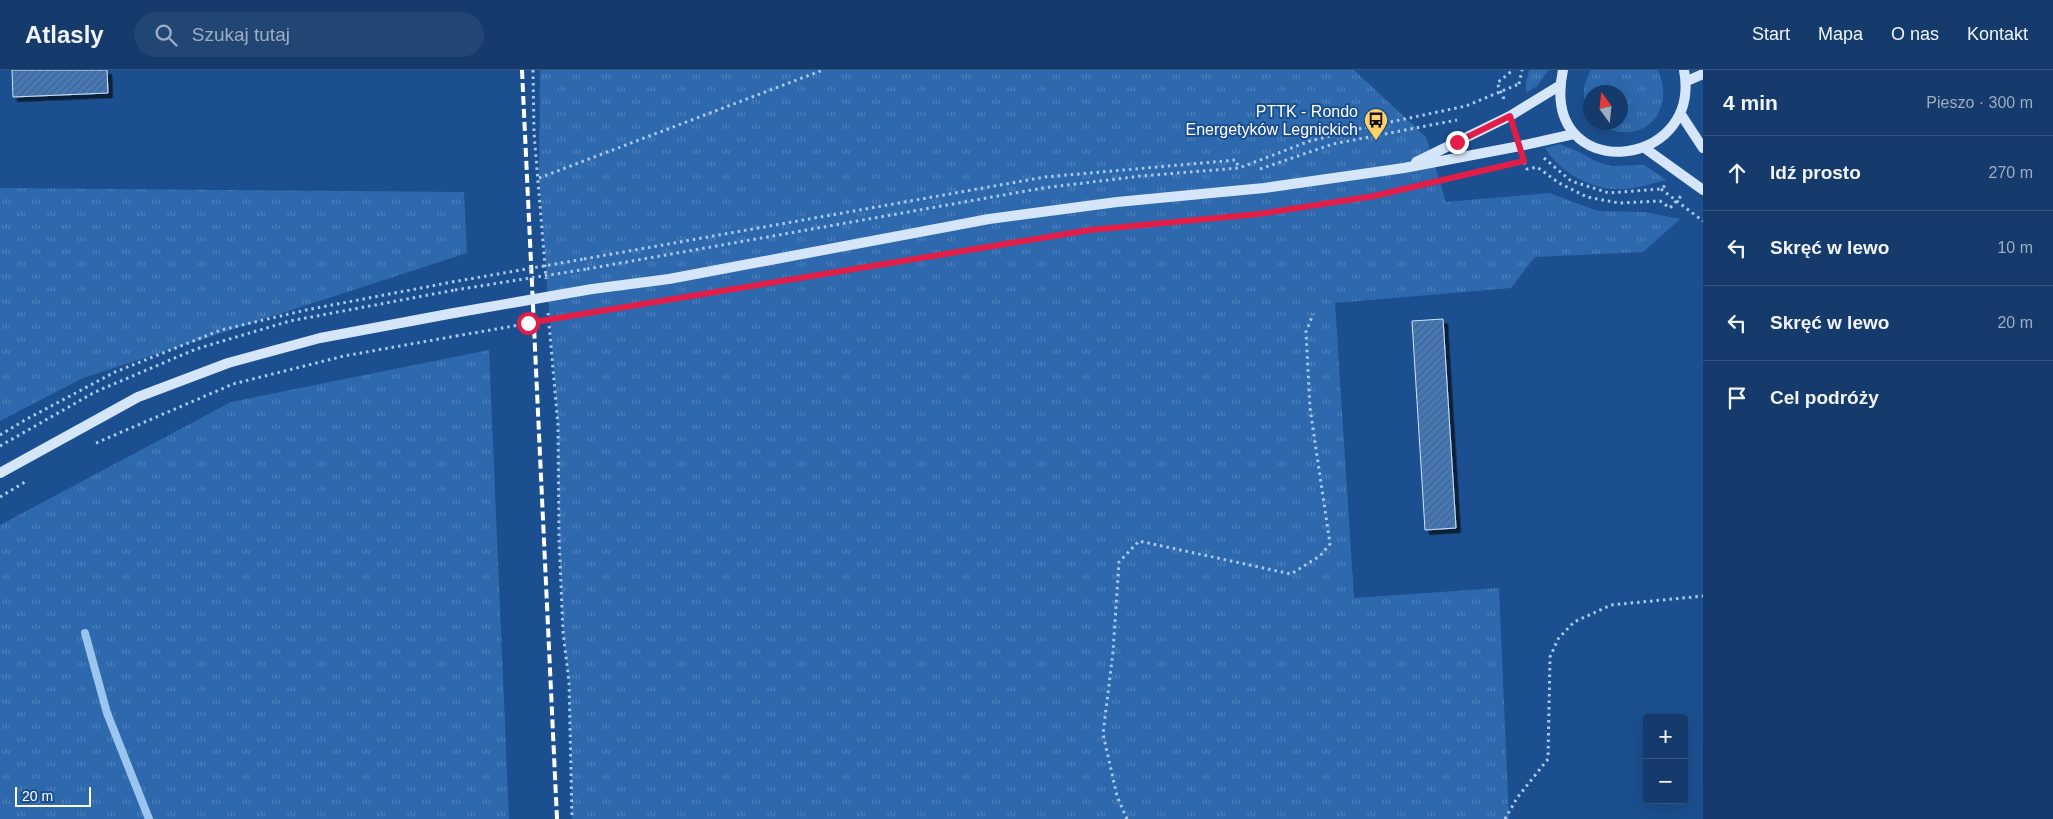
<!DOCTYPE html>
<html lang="pl">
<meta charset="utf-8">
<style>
:root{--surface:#143b6b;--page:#214673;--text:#f1f3f6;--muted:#9dadc1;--line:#33557e}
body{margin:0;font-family:Helvetica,sans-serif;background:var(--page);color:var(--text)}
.controls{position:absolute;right:15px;bottom:15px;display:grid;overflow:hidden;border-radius:5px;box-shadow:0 5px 20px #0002}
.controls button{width:45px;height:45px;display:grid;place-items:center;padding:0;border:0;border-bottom:1px solid var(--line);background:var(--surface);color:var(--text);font:25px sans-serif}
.compass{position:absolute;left:1583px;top:15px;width:45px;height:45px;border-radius:50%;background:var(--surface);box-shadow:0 5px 20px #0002;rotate:345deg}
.scale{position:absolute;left:15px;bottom:12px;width:76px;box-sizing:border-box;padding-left:5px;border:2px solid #fff;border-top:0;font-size:14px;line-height:18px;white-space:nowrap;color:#fff;-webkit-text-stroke:4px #1b4f8f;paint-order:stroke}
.stop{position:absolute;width:15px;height:15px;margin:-11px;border:4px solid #e11d48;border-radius:50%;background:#fff}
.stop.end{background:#e11d48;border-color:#fff;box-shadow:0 1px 5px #0008}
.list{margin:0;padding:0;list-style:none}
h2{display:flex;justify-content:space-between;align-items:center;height:65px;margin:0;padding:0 20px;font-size:21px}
h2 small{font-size:16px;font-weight:400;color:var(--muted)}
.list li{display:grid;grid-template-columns:32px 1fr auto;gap:15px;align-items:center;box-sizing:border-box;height:75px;padding:0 20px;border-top:1px solid var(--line)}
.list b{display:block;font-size:19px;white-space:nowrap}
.list em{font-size:16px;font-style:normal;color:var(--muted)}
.icon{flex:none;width:28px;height:28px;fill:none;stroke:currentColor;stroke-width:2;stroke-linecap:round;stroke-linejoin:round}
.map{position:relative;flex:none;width:1703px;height:749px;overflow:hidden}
header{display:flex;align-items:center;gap:30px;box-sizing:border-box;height:70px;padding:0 25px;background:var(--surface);border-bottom:1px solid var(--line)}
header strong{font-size:24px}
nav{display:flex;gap:28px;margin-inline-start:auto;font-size:18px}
.search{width:350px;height:45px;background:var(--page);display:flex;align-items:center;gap:12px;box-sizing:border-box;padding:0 18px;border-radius:28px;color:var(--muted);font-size:19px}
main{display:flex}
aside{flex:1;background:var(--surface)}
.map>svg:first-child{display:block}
</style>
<header>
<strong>Atlasly</strong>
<div class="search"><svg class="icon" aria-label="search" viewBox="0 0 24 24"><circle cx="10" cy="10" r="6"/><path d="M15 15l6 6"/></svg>Szukaj tutaj</div>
<nav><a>Start</a><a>Mapa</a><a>O nas</a><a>Kontakt</a></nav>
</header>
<main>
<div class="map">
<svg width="1703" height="749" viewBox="0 0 1703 749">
<defs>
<pattern id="grass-tufts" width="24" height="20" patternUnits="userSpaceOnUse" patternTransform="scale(1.25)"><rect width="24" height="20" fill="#2e69ad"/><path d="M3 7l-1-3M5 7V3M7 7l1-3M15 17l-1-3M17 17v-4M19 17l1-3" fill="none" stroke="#4d80b9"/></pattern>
<pattern id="building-hatch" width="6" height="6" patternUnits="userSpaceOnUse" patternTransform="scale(1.25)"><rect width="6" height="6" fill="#4478b7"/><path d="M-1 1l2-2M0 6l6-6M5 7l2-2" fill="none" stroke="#486282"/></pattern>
<filter id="shadow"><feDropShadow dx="4.5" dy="4.5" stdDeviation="0" flood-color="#0009"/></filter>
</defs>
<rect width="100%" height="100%" fill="#1b4f8f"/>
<path fill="url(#grass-tufts)" d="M540,0h814l72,67 20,65 103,-9 49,18 46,1 36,7 -37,33 -108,5 -24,31 -176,15 19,295 145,-10 10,231h-937l-3,-137 -6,-50 -4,-94 -1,-113 -19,-247z
M1529,0h20l-12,16 -11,7v-10z
M1591,0h67c20,44 -20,80 -61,53l23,-1v-30h-30v23c-9,-14 -8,-31 1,-45z
M1560,74l17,7 18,10 16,5 33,-1 23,15c-14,3 -28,8 -42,9 -32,2 -64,-15 -80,-41z
M0,118l464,4 3,61 -384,125 -83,43z
M489,280l20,469h-509v-294l231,-123z"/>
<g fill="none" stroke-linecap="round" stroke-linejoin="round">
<path stroke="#9cc4f0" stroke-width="8" d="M85,563l22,80 42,106"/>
</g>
<path fill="url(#building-hatch)" stroke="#cfe3fa" filter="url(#shadow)" d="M12,0h95l1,23 -95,4z
M1443,249l13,209 -31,2 -13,-209z"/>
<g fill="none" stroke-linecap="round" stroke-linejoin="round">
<path stroke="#a9c9ee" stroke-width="3" stroke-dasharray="2.5 4" stroke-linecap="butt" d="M533,0l1,63 12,146
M1519,14l3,-14
M1504,29l-7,-16 16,-13
M1544,88l27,23 38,12 52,-4 5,-4
M1524,92l3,7 10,-2 22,16 28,14 32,6 41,-2 10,7 11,-12
M1260,99l73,-25 124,-24
M539,108l284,-108
M1661,119l42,32
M584,189l461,-82 191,-17 3,9
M587,199l456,-81 98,-12 98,-8 71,-27 57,-14 99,-21 53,-22
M680,227l410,-67 169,-16 115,-18 41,-10
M600,241l69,-12
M548,243l10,112 1,113 4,94 6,50 3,137
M0,365l25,-15 90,-48 106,-42 85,-20 146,-28
M96,373l137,-59 111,-28 112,-20
M0,376l95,-54 101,-43 94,-28 165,-31
M0,427l25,-15
M1127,749l-10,-23 -14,-62 10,-82 6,-90 20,-21 152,33 29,-18 10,-12 -20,-136 -4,-76 7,-18
M1505,749l12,-21 31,-39 2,-102 8,-18 16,-17 37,-17 92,-9"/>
<path stroke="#d6e6fa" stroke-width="10" d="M1563,0c-25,116 140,102 121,0
M1687,11l16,-7
M1682,46l21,32
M1646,79l57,41
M1416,92l94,-46 49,-30
M592,219l77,-10 320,-60 128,-17 147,-14 140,-20 116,-22 54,-12
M0,403l138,-76 90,-34 92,-25 134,-25"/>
<path stroke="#fff" stroke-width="4" stroke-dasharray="9 4" stroke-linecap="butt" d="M522,0l35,749"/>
<path stroke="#a9c9ee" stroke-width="3" stroke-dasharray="2.5 4" stroke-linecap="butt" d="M452,212l132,-23
M455,220l132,-21
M456,266l144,-25"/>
<path stroke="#d6e6fa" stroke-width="10" d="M454,243l138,-24"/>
</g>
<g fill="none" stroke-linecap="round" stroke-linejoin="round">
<path stroke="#e11d48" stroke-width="6" d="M528,253l562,-93 169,-16 115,-18 150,-35 -14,-45 -53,26"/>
</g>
<defs>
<g id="bus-pin" transform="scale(1.25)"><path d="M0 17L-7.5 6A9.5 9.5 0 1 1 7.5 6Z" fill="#ffd166" stroke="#1b4f8f"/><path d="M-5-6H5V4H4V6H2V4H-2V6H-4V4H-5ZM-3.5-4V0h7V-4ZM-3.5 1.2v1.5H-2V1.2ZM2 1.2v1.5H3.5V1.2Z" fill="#111"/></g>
</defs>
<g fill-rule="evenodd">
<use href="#bus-pin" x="1376" y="50"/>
</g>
<g text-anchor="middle" stroke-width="4" stroke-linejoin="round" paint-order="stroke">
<g font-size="16" fill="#fff" stroke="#1b4f8f" text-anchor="end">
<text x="1358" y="47">PTTK - Rondo<tspan x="1358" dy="18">Energetyków Legnickich</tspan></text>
</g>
</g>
</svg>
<div class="controls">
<button>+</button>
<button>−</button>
</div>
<svg class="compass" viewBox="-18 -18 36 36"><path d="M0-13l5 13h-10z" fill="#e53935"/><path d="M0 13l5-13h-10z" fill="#9dadc1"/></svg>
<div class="scale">20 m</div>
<div class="stop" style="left:528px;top:253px"></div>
<div class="stop end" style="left:1457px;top:72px"></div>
</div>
<aside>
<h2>4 min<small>Pieszo · 300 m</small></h2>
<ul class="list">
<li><svg class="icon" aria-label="ahead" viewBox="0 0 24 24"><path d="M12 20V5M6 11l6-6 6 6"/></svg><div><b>Idź prosto</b></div><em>270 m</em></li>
<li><svg class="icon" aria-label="left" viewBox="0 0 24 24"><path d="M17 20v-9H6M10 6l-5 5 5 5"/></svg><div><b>Skręć w lewo</b></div><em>10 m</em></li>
<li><svg class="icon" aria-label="left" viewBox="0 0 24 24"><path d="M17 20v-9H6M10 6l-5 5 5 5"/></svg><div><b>Skręć w lewo</b></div><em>20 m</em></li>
<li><svg class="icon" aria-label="arrive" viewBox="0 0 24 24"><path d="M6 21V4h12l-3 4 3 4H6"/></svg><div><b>Cel podróży</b></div></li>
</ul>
</aside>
</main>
